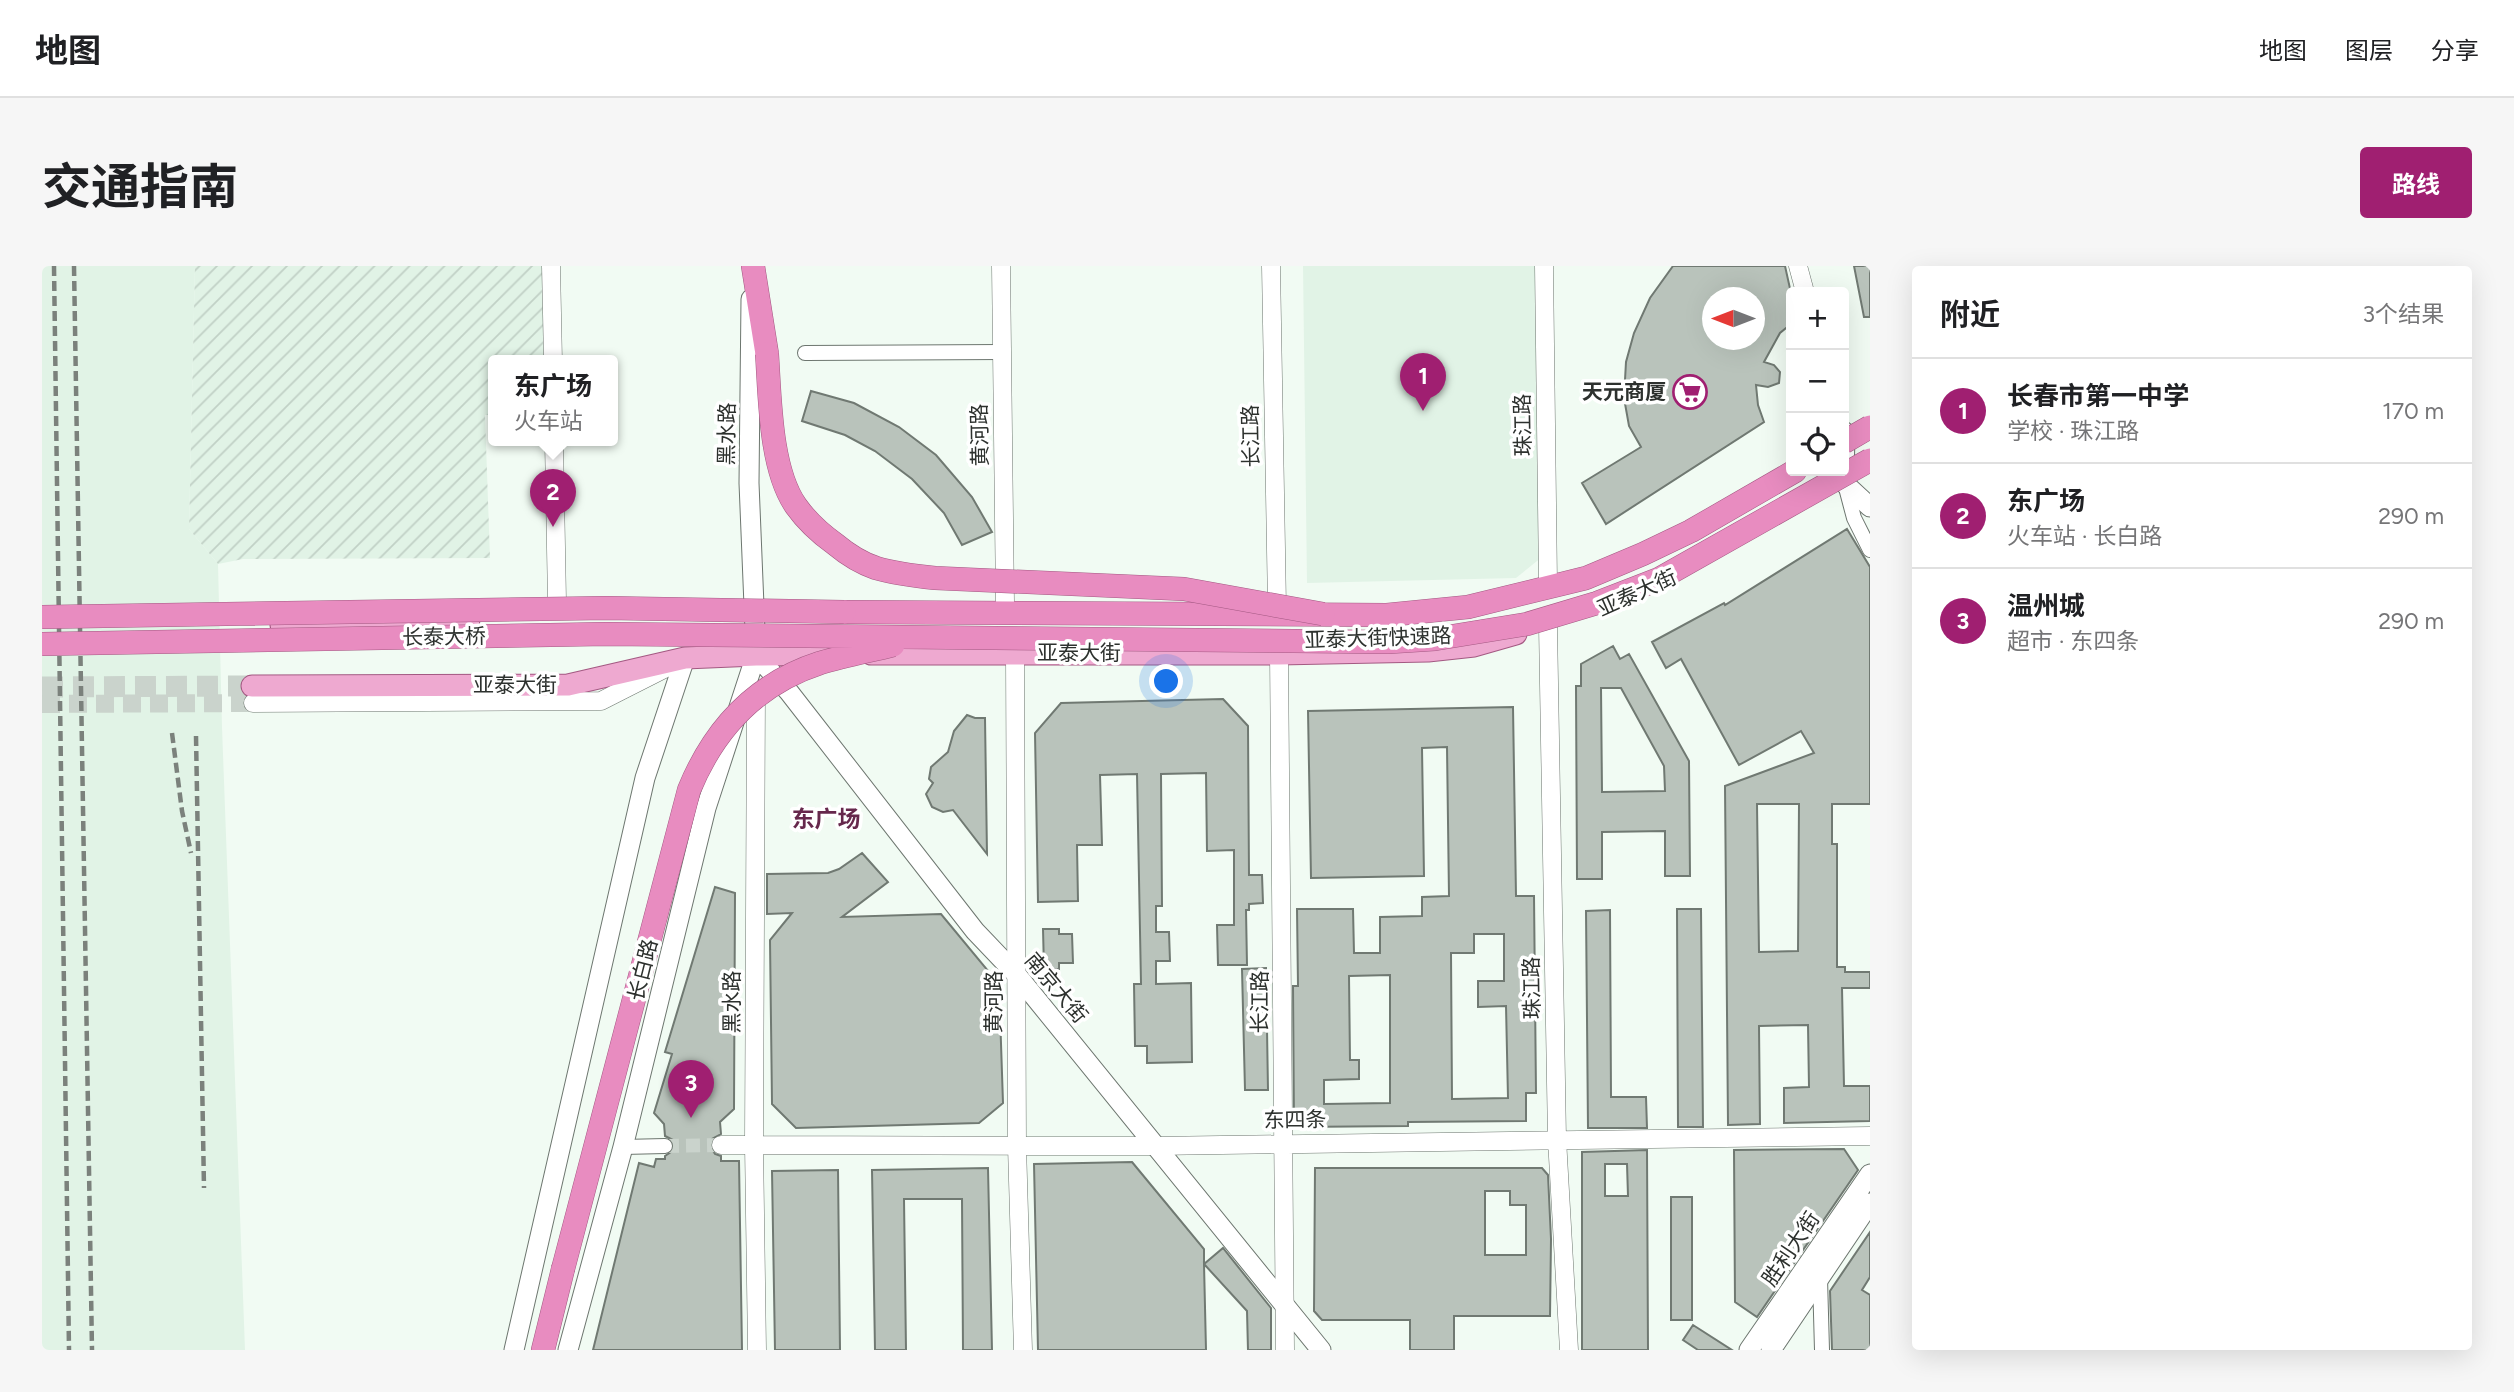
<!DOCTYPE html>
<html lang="zh">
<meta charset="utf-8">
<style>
:root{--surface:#fff;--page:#f6f6f6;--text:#202124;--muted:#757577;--line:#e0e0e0;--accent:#a01f71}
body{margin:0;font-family:Figtree,"Noto Sans SC",sans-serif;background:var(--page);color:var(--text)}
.controls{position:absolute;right:21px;top:21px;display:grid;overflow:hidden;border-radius:7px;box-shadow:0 7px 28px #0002}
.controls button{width:63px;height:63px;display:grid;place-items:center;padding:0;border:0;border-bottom:2px solid var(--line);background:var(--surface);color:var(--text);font:35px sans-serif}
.compass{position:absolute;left:1660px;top:21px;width:63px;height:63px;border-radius:50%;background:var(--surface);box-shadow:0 7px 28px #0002;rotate:270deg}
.you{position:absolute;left:1125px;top:416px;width:24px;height:24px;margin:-18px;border:5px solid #fff;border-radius:50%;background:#1a73e8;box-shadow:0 0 0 10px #1a73e833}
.badge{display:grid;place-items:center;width:46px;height:46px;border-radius:50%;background:var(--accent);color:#fff;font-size:23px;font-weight:700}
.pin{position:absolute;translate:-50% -58px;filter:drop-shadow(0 2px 4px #0008)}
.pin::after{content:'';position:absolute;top:37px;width:24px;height:21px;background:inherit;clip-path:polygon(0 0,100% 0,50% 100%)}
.popup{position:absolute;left:446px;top:89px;width:130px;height:91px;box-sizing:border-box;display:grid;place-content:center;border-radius:7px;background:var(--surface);filter:drop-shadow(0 2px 5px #0005);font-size:23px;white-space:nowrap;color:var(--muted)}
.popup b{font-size:26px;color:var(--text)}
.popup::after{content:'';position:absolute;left:50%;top:100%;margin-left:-14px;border:14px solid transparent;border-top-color:var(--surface)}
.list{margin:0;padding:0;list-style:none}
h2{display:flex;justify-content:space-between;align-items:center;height:91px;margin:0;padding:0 28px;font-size:30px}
h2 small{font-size:23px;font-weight:400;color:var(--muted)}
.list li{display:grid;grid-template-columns:46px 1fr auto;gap:21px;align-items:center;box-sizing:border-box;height:105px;padding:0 28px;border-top:2px solid var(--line)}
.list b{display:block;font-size:26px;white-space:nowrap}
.list p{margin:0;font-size:23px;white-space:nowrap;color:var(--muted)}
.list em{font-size:23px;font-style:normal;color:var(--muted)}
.icon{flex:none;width:38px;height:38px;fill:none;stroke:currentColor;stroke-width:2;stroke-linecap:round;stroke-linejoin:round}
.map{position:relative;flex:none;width:1828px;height:1084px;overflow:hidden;border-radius:7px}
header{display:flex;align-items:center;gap:42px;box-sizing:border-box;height:98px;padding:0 35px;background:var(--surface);border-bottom:2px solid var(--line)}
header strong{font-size:33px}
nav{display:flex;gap:38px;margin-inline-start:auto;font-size:24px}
.intro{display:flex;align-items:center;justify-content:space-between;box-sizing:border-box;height:168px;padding:0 42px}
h1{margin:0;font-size:49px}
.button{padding:18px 32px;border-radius:7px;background:var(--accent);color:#fff;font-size:24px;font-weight:700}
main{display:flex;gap:42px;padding:0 42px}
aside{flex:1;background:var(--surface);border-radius:7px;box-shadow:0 7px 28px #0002}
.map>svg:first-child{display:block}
</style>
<header>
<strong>地图</strong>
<nav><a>地图</a><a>图层</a><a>分享</a></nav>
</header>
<div class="intro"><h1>交通指南</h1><a class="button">路线</a></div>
<main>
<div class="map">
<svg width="1828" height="1084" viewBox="0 0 1828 1084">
<defs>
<pattern id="industrial-furrows" width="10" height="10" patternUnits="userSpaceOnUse" patternTransform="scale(1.75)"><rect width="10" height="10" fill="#e1f3e6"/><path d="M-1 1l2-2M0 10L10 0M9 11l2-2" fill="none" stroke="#c1d1c6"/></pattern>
</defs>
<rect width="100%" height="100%" fill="#f1fbf3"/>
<path fill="#e1f3e6" d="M0,0h153l-6,263 29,35 4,163 23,623h-203z
M1261,0h237l2,291 -26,21 -209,5z"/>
<path fill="url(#industrial-furrows)" d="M153,0h347l2,95h-50l-1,54h-8l5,143 -247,1 -25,5 -29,-35z"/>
<path fill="#b9c3bb" stroke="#707972" stroke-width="2" fill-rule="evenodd" d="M1631,0h112l6,27v31l-11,9 -16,29 10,3 6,7 -1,11 -11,4 -12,-2 2,20 6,17 -158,102 -24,-41 59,-36 -12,-21 -5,-28 2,-36 8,-29 16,-35zM1670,32h42v42h-42z
M1812,0h16v51h-6z
M769,125l43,12 45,24 37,28 36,42 20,35 -30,13 -18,-32 -32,-34 -37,-28 -30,-16 -43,-14z
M1805,263l23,38v237h-38v40h5v123h8v5h25v16h-28l2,98h26v35l-86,2v-35l25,-1 -1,-62 -49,1 1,98 -32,1 -3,-339 89,-33 -13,-22 -62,34 -58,-106 -15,9 -14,-26 72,-39 1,2zM1715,538h42l-1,147 -39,1z
M1571,380l7,13 9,-5 60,107 1,115h-25v-45l-63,1v47h-25l-1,-193h5v-22zM1559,422h20l43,78 1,25 -63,1z
M1181,433l25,27 1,149h13l1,28 -14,1v6h-3l1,55h-29l-1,-40h17v-75l-27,1 -1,-78 -45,1 1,132h-6v26h13l1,29h-14v23l35,-1 1,79 -45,1v-17h-12l-1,-62h7l-4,-210 -37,1 2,70h-25l1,56 -40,1 -3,-169 26,-30z
M1471,441l3,189h18l2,197h-10v28l-118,1v4l-114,1 -1,-141h5l-1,-77h56l1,44h26v-36l42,-1v-19l27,-1 -2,-149 -25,1 2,128 -113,2 -3,-167zM1432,668h30v47h-26v26l28,-1 2,92 -56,1 -1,-146h23zM1348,709v128l-66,1v-24l35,-1v-19h-9l-1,-84z
M925,449l8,3h10l2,136 -34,-44 -10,2 -11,-5 -6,-13 7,-11 -4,-4 2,-12 17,-15 6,-21z
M820,587l26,29 -46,35 99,-3 58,70 4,119 -24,20 -183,5 -24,-24 -2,-164 22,-27 -25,1v-40l61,-1 11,-4z
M673,621l20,6 -1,216 -14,13 1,12 -9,5 -2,7 5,8 6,2v5h18l3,189h-149l46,-187 15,4 2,-8h9v-3l9,-6 -1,-10 -8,-4 -1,-12 -10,-11 18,-59 -7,-2z
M1635,643h24l2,218h-25z
M1568,644l1,187h35l1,31h-59l-2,-217z
M1001,663h16v5h13l1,29h-14v6h-15z
M1224,702l2,122h-23l-3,-121z
M1802,883l14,21 -101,147 -22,-15 -1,-152z
M1605,884l1,200h-66v-198zM1563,898h22l1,32h-23z
M1090,896l72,87v15l19,-16 48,60v42h-23l-1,-39 -43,-47 2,86h-168l-4,-186z
M946,902l4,182h-29l-1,-151h-58l2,151h-31l-3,-180z
M1273,902h227l6,7 3,64 -1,77h-96v34h-44v-30h-88l-8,-9zM1443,925h25v14h16v50h-41z
M796,904l2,180h-65l-3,-179z
M1629,931h21v123h-21z
M1828,966v45l-8,13 8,5v55h-38l-2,-59z
M1651,1059l39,25h-34l-15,-10z"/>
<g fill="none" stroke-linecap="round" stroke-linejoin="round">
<path stroke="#cad3cc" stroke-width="14" stroke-dasharray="14 7" stroke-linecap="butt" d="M623,880l56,-1"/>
<path stroke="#cad3cc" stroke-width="18" stroke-dasharray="18 9" stroke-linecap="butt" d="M0,438l211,-1"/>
<path stroke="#cad3cc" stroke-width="21" stroke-dasharray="21 10" stroke-linecap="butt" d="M0,421l210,-1"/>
<g stroke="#6d766f" stroke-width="16">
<path id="minor" d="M763,87l197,-1
M1803,218l9,34 16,32
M581,881l42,-1
M1778,1012l2,72"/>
</g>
<g stroke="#6d766f" stroke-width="19">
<path id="tertiary" d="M509,0l2,95
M959,0l4,337
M1229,0l6,340
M1502,0l4,316
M1756,0l7,26
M512,175l3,160
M1506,360l9,513 12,211
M973,387l2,493 6,204
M1237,388l6,696
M714,424l-2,455 3,205
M211,437l348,-2 67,-34
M679,879l433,1 716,-10"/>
</g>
<g stroke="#6d766f" stroke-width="21">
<path id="secondary" d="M1803,166l-1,51 26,24
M714,389l33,37 186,239 41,43 305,376
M472,1084l131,-572 40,-120
M526,1084l55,-203 83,-339 50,-153 -7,-172 2,-184
M1707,1084l121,-176
M1729,1084l99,-147"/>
</g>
<g stroke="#a35982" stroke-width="23">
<path id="primary" d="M239,359l188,-5
M829,388h408l149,-3 46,-5 42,-12
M210,420l316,-1 117,-27 71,-3 83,-1"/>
</g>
<g stroke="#a35982" stroke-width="24">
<path id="trunk" d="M711,0l14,88
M802,346l543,3 81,-8 118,-29 57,-24 48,-23 104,-60
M501,1084l20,-81"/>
</g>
<use href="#minor" stroke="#fff" stroke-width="14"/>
<use href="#tertiary" stroke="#fff" stroke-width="18"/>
<use href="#secondary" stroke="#fff" stroke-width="19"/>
<use href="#primary" stroke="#eea9d0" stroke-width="21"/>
<use href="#trunk" stroke="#e88cc0" stroke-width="23"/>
<path stroke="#7b817c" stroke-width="4.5" stroke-dasharray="10 5" stroke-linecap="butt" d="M12,0l15,1084
M32,0l18,1084
M130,467l10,78 9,42
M154,470l8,452"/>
<g stroke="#a35982" stroke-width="24" stroke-linecap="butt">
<path id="trunk-bridge" d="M725,88c3,44 3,115 29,152 10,14 25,28 39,38 12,10 26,19 41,24 20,6 39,8 59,10l249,11 139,25
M1802,176l26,-15
M0,351l565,-9 237,4
M0,378l564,-10 782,8 47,-3 92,-15 70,-21 62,-24 211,-119
M521,1003l126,-479c25,-61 66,-106 131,-127 24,-7 49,-12 73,-18"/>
</g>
<use href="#trunk-bridge" stroke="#e88cc0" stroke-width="23"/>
</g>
<defs>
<g id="supermarket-ring" transform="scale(1.75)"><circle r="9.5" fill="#fff" stroke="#a01f71" stroke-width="1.5"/><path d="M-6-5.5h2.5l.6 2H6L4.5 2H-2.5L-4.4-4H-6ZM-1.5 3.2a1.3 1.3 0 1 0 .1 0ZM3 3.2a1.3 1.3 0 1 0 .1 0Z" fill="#a01f71"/></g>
</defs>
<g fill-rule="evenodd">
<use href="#supermarket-ring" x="1648" y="126"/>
</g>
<g text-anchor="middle" stroke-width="7" stroke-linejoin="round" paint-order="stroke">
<g font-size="21" font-weight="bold" fill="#2d312e" stroke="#fff" text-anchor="end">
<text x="1624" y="133">天元商厦</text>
</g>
<g font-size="21" fill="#2d312e" stroke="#fff">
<text transform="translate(1481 159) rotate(-91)" y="7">珠江路</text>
<text transform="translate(685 168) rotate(-89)" y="7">黑水路</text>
<text transform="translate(938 169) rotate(-91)" y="7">黄河路</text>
<text transform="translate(1209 170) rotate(-91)" y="7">长江路</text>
<text transform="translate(1595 327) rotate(-24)" y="7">亚泰大街</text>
<text transform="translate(402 371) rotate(-1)" y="7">长泰大桥</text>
<text transform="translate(1336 372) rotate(-2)" y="7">亚泰大街快速路</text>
<text x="1037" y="394">亚泰大街</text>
<text x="473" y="426">亚泰大街</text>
<text transform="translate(601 704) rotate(-76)" y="7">长白路</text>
<text transform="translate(1014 722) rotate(50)" y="7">南京大街</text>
<text transform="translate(1490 722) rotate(-91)" y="7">珠江路</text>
<text transform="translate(690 736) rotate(-90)" y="7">黑水路</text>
<text transform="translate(952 736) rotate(-90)" y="7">黄河路</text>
<text transform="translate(1218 736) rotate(-90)" y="7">长江路</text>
<text transform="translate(1253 854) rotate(-1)" y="7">东四条</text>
<text transform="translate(1749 983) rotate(-56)" y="7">胜利大街</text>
</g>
<g font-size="23" font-weight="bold" fill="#66284c" stroke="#fff">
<text x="784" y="561">东广场</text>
</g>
</g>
</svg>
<div class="controls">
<button>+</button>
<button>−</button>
<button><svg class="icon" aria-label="locate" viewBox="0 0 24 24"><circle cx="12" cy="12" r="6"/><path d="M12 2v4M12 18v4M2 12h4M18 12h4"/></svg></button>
</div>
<svg class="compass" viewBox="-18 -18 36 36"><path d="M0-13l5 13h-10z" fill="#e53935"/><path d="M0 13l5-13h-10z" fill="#757577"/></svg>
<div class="you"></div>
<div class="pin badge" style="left:1381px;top:145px">1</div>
<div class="pin badge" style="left:511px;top:261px">2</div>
<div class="popup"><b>东广场</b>火车站</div>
<div class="pin badge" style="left:649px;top:852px">3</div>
</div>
<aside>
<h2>附近<small>3个结果</small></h2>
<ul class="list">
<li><span class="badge">1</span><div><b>长春市第一中学</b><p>学校 · 珠江路</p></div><em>170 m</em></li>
<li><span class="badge">2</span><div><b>东广场</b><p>火车站 · 长白路</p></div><em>290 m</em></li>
<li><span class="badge">3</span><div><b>温州城</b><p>超市 · 东四条</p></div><em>290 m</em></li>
</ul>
</aside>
</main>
